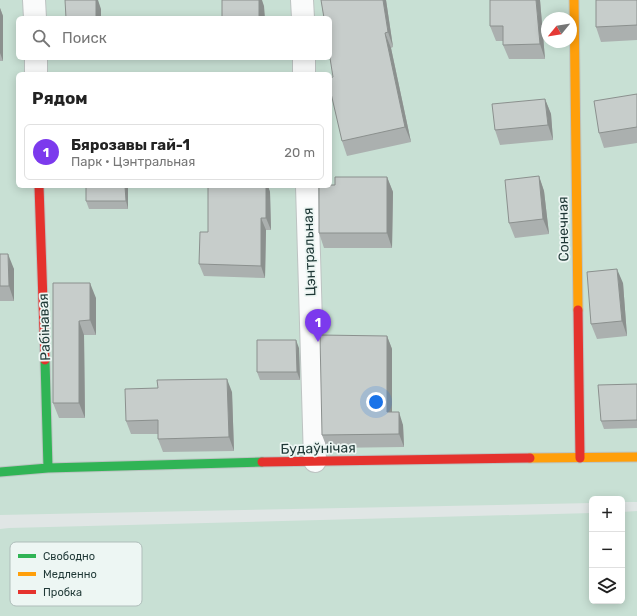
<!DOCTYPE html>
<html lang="ru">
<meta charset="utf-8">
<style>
:root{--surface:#fff;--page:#f6f6f6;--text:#222;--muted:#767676;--line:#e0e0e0;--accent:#7c3aed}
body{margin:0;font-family:Rubik,sans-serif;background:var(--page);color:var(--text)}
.controls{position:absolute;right:12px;bottom:12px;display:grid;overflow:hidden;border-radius:6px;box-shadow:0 2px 10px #0003}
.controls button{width:36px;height:36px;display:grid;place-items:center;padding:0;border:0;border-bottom:1px solid var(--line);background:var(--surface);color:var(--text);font:20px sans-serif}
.compass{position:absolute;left:541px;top:12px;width:36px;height:36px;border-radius:50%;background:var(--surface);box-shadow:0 2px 10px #0003;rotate:240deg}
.you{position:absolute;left:376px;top:402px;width:14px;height:14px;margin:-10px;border:3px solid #fff;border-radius:50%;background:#1a73e8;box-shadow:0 0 0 6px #1a73e833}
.badge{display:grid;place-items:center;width:26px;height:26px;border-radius:50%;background:var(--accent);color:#fff;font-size:13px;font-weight:700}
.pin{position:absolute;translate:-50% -33px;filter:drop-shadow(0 1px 2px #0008)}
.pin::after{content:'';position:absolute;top:21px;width:14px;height:12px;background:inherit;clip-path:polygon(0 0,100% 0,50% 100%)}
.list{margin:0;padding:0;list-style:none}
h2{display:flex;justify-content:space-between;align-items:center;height:52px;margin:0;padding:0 16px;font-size:17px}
h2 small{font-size:13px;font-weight:400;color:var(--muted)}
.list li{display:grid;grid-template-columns:26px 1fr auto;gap:12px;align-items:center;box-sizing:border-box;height:56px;margin:0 8px 8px;padding:0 8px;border:1px solid var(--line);border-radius:6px}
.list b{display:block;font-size:15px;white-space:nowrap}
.list p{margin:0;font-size:13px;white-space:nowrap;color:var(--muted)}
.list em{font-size:13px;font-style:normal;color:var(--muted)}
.icon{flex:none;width:22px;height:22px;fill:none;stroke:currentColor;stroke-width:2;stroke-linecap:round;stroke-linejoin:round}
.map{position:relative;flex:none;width:637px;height:616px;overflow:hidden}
.search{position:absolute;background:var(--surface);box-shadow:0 2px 10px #0003;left:16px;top:16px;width:316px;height:44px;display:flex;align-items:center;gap:10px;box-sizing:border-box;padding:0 14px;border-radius:6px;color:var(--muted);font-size:15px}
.panel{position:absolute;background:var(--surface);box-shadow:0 2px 10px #0003;left:16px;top:72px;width:316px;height:116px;border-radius:6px}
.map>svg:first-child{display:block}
</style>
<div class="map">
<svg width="637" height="616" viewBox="0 0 637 616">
<rect width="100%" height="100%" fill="#e0e6e5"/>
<path fill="#c8e0d4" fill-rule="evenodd" d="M0,0h637v502h-15v-3h-30v4l-592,12zM18,18h312v40h-312zM547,18h24v24h-24zM18,74h312v112h-312z
M637,511v105h-637v-87l9,-1 583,-15v88h30v-89z"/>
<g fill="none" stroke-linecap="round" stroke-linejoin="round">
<g stroke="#bdc3c2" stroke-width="24">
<path id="street" d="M34,0l1,18
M302,0l1,18
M36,58v16
M304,58v16
M307,186l8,275"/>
</g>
<g stroke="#bcc4c2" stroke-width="11">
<path id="fast" d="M45,360l3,108
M0,472l48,-4 214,-6"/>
</g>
<g stroke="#bcc4c2" stroke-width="11">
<path id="slow" d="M574,0l4,310
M530,458l107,-1"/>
</g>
<g stroke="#bcc4c2" stroke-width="11">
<path id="jam" d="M39,186l6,174
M578,310l2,148
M262,462l268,-4"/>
</g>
<use href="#street" stroke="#fafbfb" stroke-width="22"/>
<use href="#fast" stroke="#30b455" stroke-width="9"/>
<use href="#slow" stroke="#ff9f0a" stroke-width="9"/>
<use href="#jam" stroke="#e5322d" stroke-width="9"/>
</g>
<path fill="#abb0af" d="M321,0h65l7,47 -2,1 20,94 -64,14 -5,-15 -9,-64z
M490,0h50l5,59h-36l-6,-14v-4h-7l-6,-15z
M637,0v40l-36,2 -5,-15z
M0,8l3,8v45h-3z
M71,58h31v1l-31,1z
M637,94v49l-33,5 -5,-15z
M545,99l6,15 2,26 -53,5 -5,-15z
M539,176l5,15 5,43 -34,4 -6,-15z
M387,177l6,15 -1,56h-68l-5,-15 16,-48z
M86,186h42v23h-39l-3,-8z
M208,186h60l2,6 1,38h-5l-1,48 -61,-2 -5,-12 9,-32z
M0,254l14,15v32h-14z
M53,283l43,15v37h-12l1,83h-26l-6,-15z
M623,283l4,53 -30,3 -6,-15z
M387,336l5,13v63l11,13 1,22 -77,1 -5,-13z
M299,348l1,32h-40l-3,-8z
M637,384v44l-33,1 -3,-8z
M232,392l2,59 -71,1 -5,-13v-5h-27l-5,-13z"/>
<path fill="#8b908e" d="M96,0h2l3,9v9h-5z
M259,0h3l2,6 1,12h-6z
M383,0h3l7,47 -5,-15z
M536,0h4l5,59 -5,-15z
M0,8l3,8v45l-3,-8z
M385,33l6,15 20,94 -6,-15z
M545,99l6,15 2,26 -5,-15z
M539,176l5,15 5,43 -6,-15z
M387,177l6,15 -1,56 -5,-15z
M125,186h3v23l-2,-8z
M266,186h2l2,6 1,38 -5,-12z
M261,218l5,12 -1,48 -4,-12z
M8,254l6,15v32l-5,-15z
M617,269l6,14 4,53 -5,-15z
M90,283l6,15v37l-6,-15z
M79,321l5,14 1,83 -6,-15z
M387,336l5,13v76l-5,-13z
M296,340l3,8 1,32 -3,-8z
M227,379l5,13 2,59 -5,-14z
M399,412l4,13 1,22 -5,-13z"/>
<path fill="#c7cdcb" stroke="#8b908e" d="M65,0h31v18h-30z
M222,0h37v18h-37z
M321,0h62l5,32 -3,1 20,94 -63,14 -12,-52v-11l3,-1 -3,-19v-40h-6z
M490,0h46l4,44 -37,1v-19h-13z
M596,0h41v25l-41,2z
M637,94v33l-38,6 -5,-32z
M545,99l3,26 -53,5 -3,-26z
M539,176l4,43 -34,4 -4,-43z
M335,177h52v56h-68v-47h11v-1h5z
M86,186h39l1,15h-40z
M208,186h58v32h-5v48l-62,-2 1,-32h8z
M0,254h8l1,32h-9z
M617,269l5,52 -31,3 -4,-52z
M53,283h37v37l-11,1v82h-26z
M320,335l67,1v76h12v22l-77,1z
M257,340h39l1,32h-40z
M227,379l2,58 -71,2v-19l-32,1 -1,-32 33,-1 -1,-8z
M637,384v36l-36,1 -3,-36z"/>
<g text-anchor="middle" stroke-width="3.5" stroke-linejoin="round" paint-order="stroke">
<g font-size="14" fill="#1f3836" stroke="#edf6f3">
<text transform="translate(563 229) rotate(-91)" y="5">Сонечная</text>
<text transform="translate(309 252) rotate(-92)" y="5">Цэнтральная</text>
<text transform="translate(44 327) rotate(-92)" y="5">Рабінавая</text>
<text transform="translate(318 448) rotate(-1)" y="5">Будаўнічая</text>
</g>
</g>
<rect x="10" y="542" width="132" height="64" rx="6" fill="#edf6f3" stroke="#afbdba" stroke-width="1"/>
<rect x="18" y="554" width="18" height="4" fill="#30b455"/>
<rect x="18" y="572" width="18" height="4" fill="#ff9f0a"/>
<rect x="18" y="590" width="18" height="4" fill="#e5322d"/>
<g font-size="11" fill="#1f3836">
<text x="43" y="560">Свободно</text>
<text x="43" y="578">Медленно</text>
<text x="43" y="596">Пробка</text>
</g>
</svg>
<div class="controls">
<button>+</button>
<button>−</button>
<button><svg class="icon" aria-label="layers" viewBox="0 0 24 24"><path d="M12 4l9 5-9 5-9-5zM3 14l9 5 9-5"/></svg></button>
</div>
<svg class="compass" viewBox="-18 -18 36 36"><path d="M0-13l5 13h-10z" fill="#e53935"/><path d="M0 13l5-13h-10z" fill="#767676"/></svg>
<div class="you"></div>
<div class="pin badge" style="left:318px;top:342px">1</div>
<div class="search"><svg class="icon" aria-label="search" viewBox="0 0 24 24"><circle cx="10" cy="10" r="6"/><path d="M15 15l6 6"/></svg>Поиск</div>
<section class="panel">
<h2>Рядом<small></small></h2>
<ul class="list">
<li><span class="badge">1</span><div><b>Бярозавы гай-1</b><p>Парк · Цэнтральная</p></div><em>20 m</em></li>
</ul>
</section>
</div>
